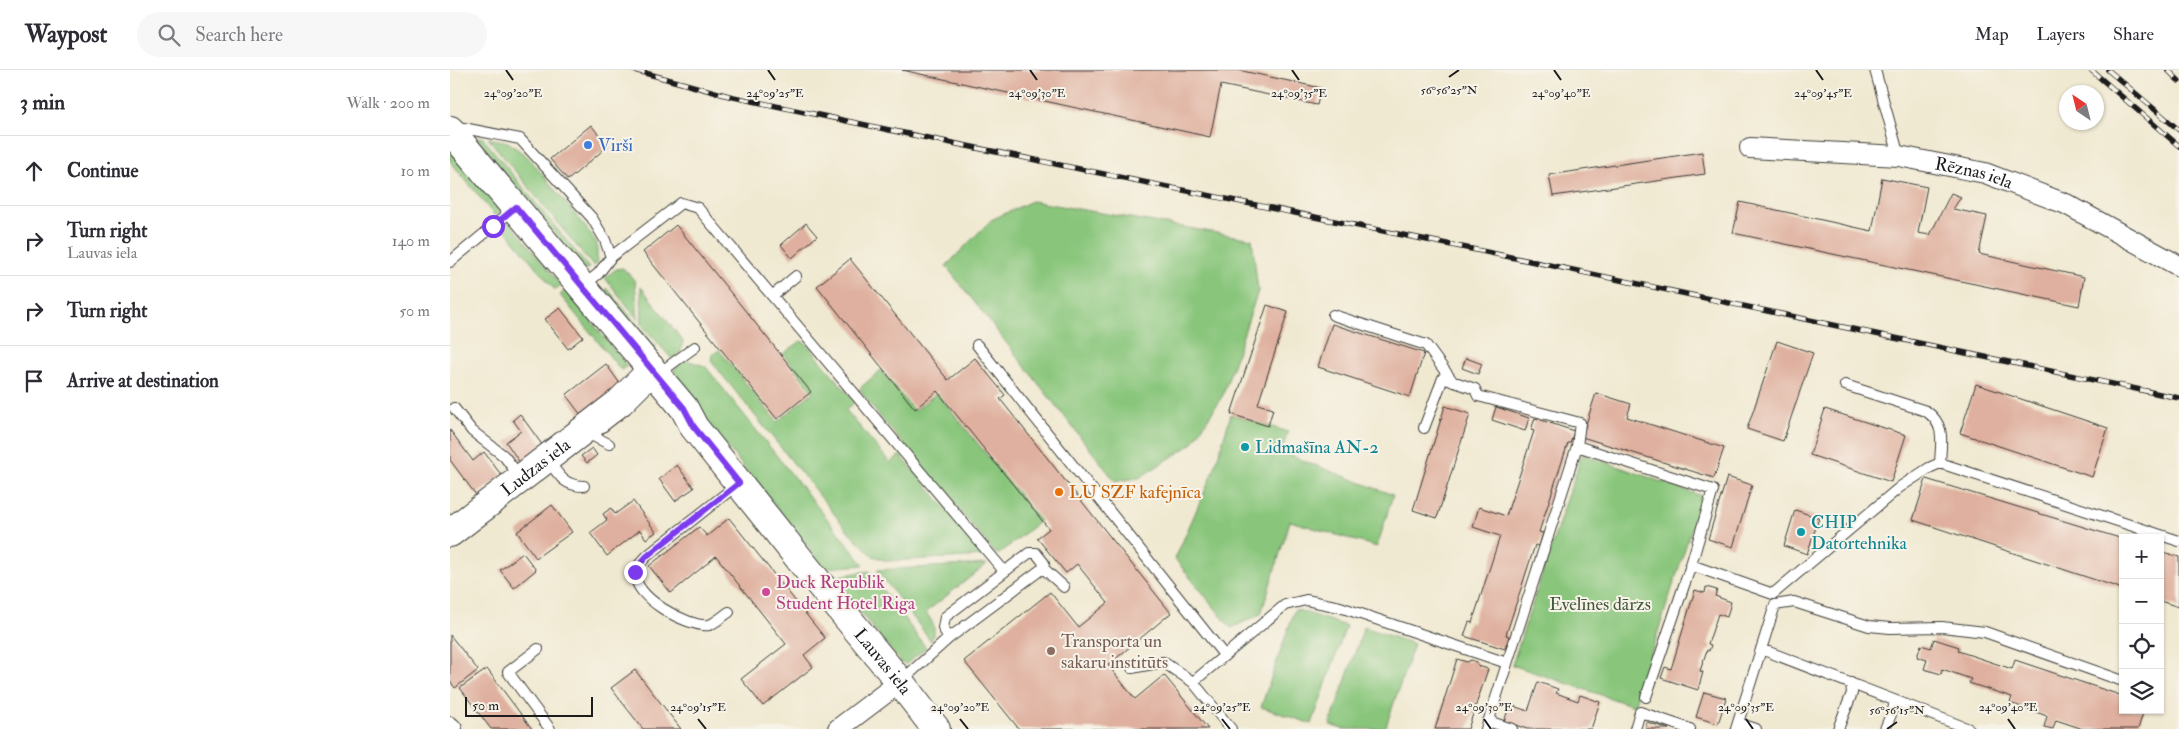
<!DOCTYPE html>
<meta charset="utf-8">
<style>
:root{--surface:#fff;--page:#f7f7f7;--text:#2b2b33;--muted:#7c7c81;--line:#e1e1e2}
body{margin:0;font-family:"IM FELL Double Pica",serif;background:var(--page);color:var(--text)}
.controls{position:absolute;right:15px;bottom:15px;display:grid;overflow:hidden;border-radius:0px;box-shadow:0 1px 4px #0004}
.controls button{width:45px;height:45px;display:grid;place-items:center;padding:0;border:0;border-bottom:1px solid var(--line);background:var(--surface);color:var(--text);font:25px sans-serif}
.compass{position:absolute;left:1609px;top:15px;width:45px;height:45px;border-radius:50%;background:var(--surface);box-shadow:0 1px 4px #0004;rotate:325deg}
.scale{position:absolute;left:15px;bottom:12px;width:128px;box-sizing:border-box;padding-left:5px;border:2px solid #1c1c1c;border-top:0;font-size:14px;line-height:18px;white-space:nowrap;color:#1c1c1c;-webkit-text-stroke:4px #f7f3e8;paint-order:stroke}
.stop{position:absolute;width:15px;height:15px;margin:-11px;border:4px solid #7c3aed;border-radius:50%;background:#fff}
.stop.end{background:#7c3aed;border-color:#fff;box-shadow:0 1px 5px #0008}
.list{margin:0;padding:0;list-style:none}
h2{display:flex;justify-content:space-between;align-items:center;height:65px;margin:0;padding:0 20px;font-size:21px}
h2 small{font-size:16px;font-weight:400;color:var(--muted)}
.list li{display:grid;grid-template-columns:32px 1fr auto;gap:15px;align-items:center;box-sizing:border-box;height:70px;padding:0 20px;border-top:1px solid var(--line)}
.list b{display:block;font-size:19px;white-space:nowrap}
.list p{margin:0;font-size:16px;white-space:nowrap;color:var(--muted)}
.list em{font-size:16px;font-style:normal;color:var(--muted)}
.icon{flex:none;width:28px;height:28px;fill:none;stroke:currentColor;stroke-width:2;stroke-linecap:round;stroke-linejoin:round}
.map{position:relative;flex:none;width:1729px;height:659px;overflow:hidden}
header{display:flex;align-items:center;gap:30px;box-sizing:border-box;height:70px;padding:0 25px;background:var(--surface);border-bottom:1px solid var(--line)}
header strong{font-size:24px}
nav{display:flex;gap:28px;margin-inline-start:auto;font-size:18px}
.search{width:350px;height:45px;background:var(--page);display:flex;align-items:center;gap:12px;box-sizing:border-box;padding:0 18px;border-radius:28px;color:var(--muted);font-size:19px}
main{display:flex}
aside{flex:1;background:var(--surface)}
.map>svg:first-child{display:block}
</style>
<header>
<strong>Waypost</strong>
<div class="search"><svg class="icon" aria-label="search" viewBox="0 0 24 24"><circle cx="10" cy="10" r="6"/><path d="M15 15l6 6"/></svg>Search here</div>
<nav><a>Map</a><a>Layers</a><a>Share</a></nav>
</header>
<main>
<aside>
<h2>3 min<small>Walk · 200 m</small></h2>
<ul class="list">
<li><svg class="icon" aria-label="ahead" viewBox="0 0 24 24"><path d="M12 20V5M6 11l6-6 6 6"/></svg><div><b>Continue</b></div><em>10 m</em></li>
<li><svg class="icon" aria-label="right" viewBox="0 0 24 24"><path d="M7 20v-9h11M14 6l5 5-5 5"/></svg><div><b>Turn right</b><p>Lauvas iela</p></div><em>140 m</em></li>
<li><svg class="icon" aria-label="right" viewBox="0 0 24 24"><path d="M7 20v-9h11M14 6l5 5-5 5"/></svg><div><b>Turn right</b></div><em>50 m</em></li>
<li><svg class="icon" aria-label="arrive" viewBox="0 0 24 24"><path d="M6 21V4h12l-3 4 3 4H6"/></svg><div><b>Arrive at destination</b></div></li>
</ul>
</aside>
<div class="map">
<svg width="1729" height="659" viewBox="0 0 1729 659">
<rect width="100%" height="100%" fill="#f7f3e8"/>
<filter id="ink" filterUnits="userSpaceOnUse"><feTurbulence type="fractalNoise" baseFrequency=".02" numOctaves="2"/><feDisplacementMap in="SourceGraphic" scale="10" xChannelSelector="R" yChannelSelector="G"/><feConvolveMatrix kernelMatrix="1 2 1 2 8 2 1 2 1" color-interpolation-filters="sRGB"/></filter>
<filter id="wash" filterUnits="userSpaceOnUse"><feTurbulence type="fractalNoise" baseFrequency=".0096" numOctaves="4" result="noise"/><feDisplacementMap in="SourceGraphic" scale="20" xChannelSelector="R" yChannelSelector="G"/><feGaussianBlur stdDeviation="1.12" result="paint"/><feColorMatrix in="noise" values="0 0 0 0 0 0 0 0 0 0 0 0 0 0 0 0 0 1.4 0 .05"/><feComposite in="paint" operator="in"/></filter>
<g filter="url(#wash)">
<rect width="100%" height="100%" fill="#f0e9d1"/>
<path fill="#89c67b" stroke="#52714c" d="M32,67l107,131 -5,1 -108,-131z
M38,68l20,4 21,16 62,76 6,10v19l-4,3z
M0,79l51,62 -6,5 -45,-55z
M582,131l220,38 6,52 -35,104 -31,49 -53,34 -24,3 -169,-215 45,-46z
M59,151l52,64 -6,5 -53,-64z
M173,198l12,13 3,38 -33,-41 11,-9z
M191,217l42,54 -2,11 -9,7 -30,-34z
M157,218l48,58 1,6 -2,1 -49,-57z
M116,220l61,76 -6,4 -61,-75z
M351,271l6,3 48,58 -9,8 44,53 10,-8 87,101 -100,5 -14,-5 -25,-25 -137,-170 1,-6 7,-5 58,72 36,-30 -30,-38z
M236,290l19,6 159,199 -39,3 -145,-180 -7,-11 1,-8z
M431,300l33,41 23,-18 103,128 -41,33 -4,-1 -128,-152 -7,-13z
M781,344l57,18 -7,20 112,43 -16,52 -87,-26 -29,93 -30,14 -56,-69 39,-89z
M1132,384l120,42 -68,210 -122,-41z
M537,494l-61,48c6,10 12,17 5,29l-54,-71z
M419,501l57,77 -20,16 -5,-1 -69,-86z
M845,539l51,17 -34,98 -51,-17z
M914,557l50,17 -29,85h-42l-13,-4z"/>
<g id="blocks">
<path fill="#dfb09f" d="M452,0h336l83,18 -4,17 -96,-20 -11,52z
M141,55l17,21 -40,34 -18,-21z
M1252,82l3,22 -152,22 -4,-21z
M1432,108l45,9 -9,46 12,2 21,-42 10,4 -8,12 34,7 -8,38 105,23 -5,29 -346,-73 7,-31 132,29z
M356,153l11,13 -25,22 -11,-13z
M226,155l135,167 -34,27 -134,-167z
M400,189l98,121 27,-22 30,37 -5,4 171,214 -63,52 27,34 29,-24 44,54h-189l-55,-68 86,-69 28,35 30,-24 -31,-39 -11,9 -29,-35 12,-9 -112,-138 -22,18 -98,-123z
M817,235l21,7 -30,92 15,5 -5,17 -37,-12z
M110,238l23,29 -15,12 -23,-30z
M882,254l92,29 -14,44 -92,-30z
M1327,271l36,12 -30,88 -36,-12z
M1016,288l16,6 -4,10 -16,-6z
M156,294l15,21 -40,30 -15,-20z
M1526,314l132,44 -16,49 -132,-44z
M1146,323l35,11 -4,13 97,31 -10,30 -132,-41z
M995,336l25,8 -33,104 -24,-8z
M1046,337l33,11 -4,13 -33,-11z
M1375,339l81,26 -15,47 -81,-27z
M70,344l23,32 -23,17 -14,-21 15,-11 -8,-11z
M1085,348l39,13 -4,12h-2l-29,89 4,1 -4,13 -4,-1 -29,90 3,1 -4,13 -41,-13 5,-14 3,1 28,-87 -27,-9 6,-20 27,9 28,-85 -3,-1z
M0,360l23,31 11,-9 18,24 -26,19 -26,-35z
M142,378l5,7 -10,8 -6,-7z
M227,395l17,23 -19,13 -16,-22z
M1277,407l25,8 -19,62 -25,-8z
M1476,409l197,60v50l-210,-69z
M183,431l23,31 -10,7 -6,-9 -33,26 -17,-23 17,-13 -4,-6 8,-6 4,6z
M102,435l20,27 -36,26 -19,-26z
M1345,440l24,8 -12,36 -23,-8z
M279,448l96,120 -21,17 9,12 -50,39 -22,-27 45,-35 -70,-88 -45,37 -22,-27 50,-39 8,9z
M1710,481l19,6v50l-19,-6z
M73,483l13,17 -22,18 -14,-18z
M1256,517l11,3 -2,6 16,6 -4,15 -9,-3 -10,30 3,1 -2,6 -2,-1 -7,21 3,1 -5,18 -37,-12 4,-11 6,2 24,-79 10,3z
M0,565l28,35 -23,18 -5,-7z
M1484,569l25,8 -1,4 54,18 3,-9 108,36v14h21l-6,19h-55l-27,-9 -3,9 -9,-2 3,-11 -37,-13 2,-6 -43,-14 2,-4 -29,-10 -1,5 -17,-5 3,-9 -10,-3 4,-12 10,3z
M1007,589l10,3 4,-2 6,2 1,4 10,3 -20,60h-33z
M37,599l45,60h-41l-31,-41z
M185,600l46,59h-38l-32,-41z
M1088,612l20,7 -2,4 22,8 2,-6 20,7 -9,27h-64l-23,-8 6,-16 18,6z
M1254,622l22,6 -8,26 -22,-7z
M1197,652l22,7h-24z"/>
</g>
</g>
<g filter="url(#ink)">
<use href="#blocks" fill-opacity="0" stroke="#3c3b37" stroke-width="1"/>
<g fill="none" stroke-linecap="round" stroke-linejoin="round">
<g stroke="#3c3b37" stroke-width="12">
<path id="lane" d="M1425,0l24,86
M3,56l67,13 72,79 13,22 6,17
M0,192l65,-54
M133,216l15,-12 13,-17 70,-54 17,5 306,363
M322,226l24,-20
M883,245l93,30 27,37
M527,275l247,310
M206,300l6,1 33,-24
M1395,315l81,26c20,14 15,30 14,52
M4,338l18,23 32,25 16,21
M974,358l19,-50 32,11 3,7 102,27 -3,23 -91,283
M135,362l24,12
M1127,376l136,44 -22,75 -45,132
M97,388c11,16 16,28 37,28
M1241,495l82,29 127,-107 29,-19 11,-5 239,78
M593,498l21,19
M279,542c-6,4 -14,11 -20,13 -20,3 -79,-29 -73,-53 1,-7 7,-11 11,-16l91,-72
M88,579l-30,23 42,57
M1311,579l208,80
M682,598l31,-6 30,20 38,47
M450,612l49,-44 94,-70 1,-5 -8,-10h-7l-84,64 -2,11 6,10
M743,612l92,-77 21,-5 34,7 167,56
M1038,651l24,8
M1288,653l18,6
M1185,659l5,-17 50,17
M1286,659l39,-124 19,-3 75,24 21,2 52,-1 43,5 138,49
M1388,659l14,-36 -1,-10
M1435,659l9,-22v-7"/>
</g>
<g stroke="#3c3b37" stroke-width="22">
<g id="street">
<path id="s1" d="M1300,78l149,8 86,17 81,31 113,62"/>
<path d="M0,657l2,2"/>
<path d="M388,659l62,-47"/>
</g>
</g>
<g stroke="#3c3b37" stroke-width="30">
<g id="secondary">
<path id="s2" d="M0,60l234,278 10,19 119,149 87,106 36,47"/>
<path id="s3" d="M0,463l170,-131 23,-23 7,-12"/>
</g>
</g>
<use href="#lane" stroke="#fff" stroke-width="10"/>
<use href="#street" stroke="#fff" stroke-width="20"/>
<use href="#secondary" stroke="#fff" stroke-width="28"/>
<g stroke="#1c1c1c" stroke-width="5.5">
<path id="rail" d="M184,0l95,26 184,39 617,126 649,137
M1641,0l88,76
M1658,0l71,60
M1718,0l11,11"/>
</g>
<use href="#rail" stroke="#f7f3e8" stroke-width="4" stroke-dasharray="11" stroke-linecap="butt"/>
</g>
</g>
<g fill="none" stroke-linecap="round" stroke-linejoin="round" filter="url(#ink)">
<path stroke="#7c3aed" stroke-width="6" d="M43,156l23,-19 168,201 10,19 45,56 -92,73 -8,9 -4,7"/>
</g>
<path fill="none" stroke="#1c1c1c" stroke-width="2" d="M56,0l7,10M318,0l7,10M580,0l7,10M842,0l7,10M1104,0l7,10M1366,0l7,10M999,7l10,-7M248,649l8,10M510,649l8,10M772,649l8,10M1034,649l7,10M1296,649l7,10M1558,649l7,10M1437,659l10,-7"/>
<circle fill="#3f7fe0" stroke="#f7f3e8" stroke-width="2" cx="138" cy="75" r="5"/>
<g fill="#0f9aa8" stroke="#f7f3e8" stroke-width="2">
<circle cx="795" cy="377" r="5"/>
<circle cx="1351" cy="462" r="5"/>
</g>
<circle fill="#e8710a" stroke="#f7f3e8" stroke-width="2" cx="609" cy="422" r="5"/>
<circle fill="#d1479c" stroke="#f7f3e8" stroke-width="2" cx="316" cy="522" r="5"/>
<circle fill="#8d6e63" stroke="#f7f3e8" stroke-width="2" cx="601" cy="581" r="5"/>
<g text-anchor="middle" stroke-width="4" stroke-linejoin="round" paint-order="stroke">
<g font-size="18" fill="#366cbe" stroke="#f7f3e8" text-anchor="start">
<text x="148" y="81">Virši</text>
</g>
<g font-size="18" fill="#1c1c1c" stroke="#f7f3e8">
<text dy="6" stroke="none"><textPath href="#s1" startOffset="226">Rēznas iela</textPath></text>
<text dy="6" stroke="none"><textPath href="#s3" startOffset="108">Ludzas iela</textPath></text>
<text dy="6" stroke="none"><textPath href="#s2" startOffset="686">Lauvas iela</textPath></text>
</g>
<g font-size="18" fill="#0d838f" stroke="#f7f3e8" text-anchor="start">
<text x="805" y="383">Lidmašīna AN-2</text>
<text x="1361" y="458">CHIP<tspan x="1361" dy="21">Datortehnika</tspan></text>
</g>
<g font-size="18" fill="#c56008" stroke="#f7f3e8" text-anchor="start">
<text x="619" y="428">LU SZF kafejnīca</text>
</g>
<g font-size="18" fill="#b23c85" stroke="#f7f3e8" text-anchor="start">
<text x="326" y="518">Duck Republik<tspan x="326" dy="21">Student Hotel Riga</tspan></text>
</g>
<g font-size="18" fill="#42583d" stroke="#f7f3e8">
<text x="1150" y="540">Evelīnes dārzs</text>
</g>
<g font-size="18" fill="#785e54" stroke="#f7f3e8" text-anchor="start">
<text x="611" y="577">Transporta un<tspan x="611" dy="21">sakaru institūts</tspan></text>
</g>
</g>
<g font-size="12" text-anchor="middle" fill="#1c1c1c" stroke="#f7f3e8" stroke-width="4" stroke-linejoin="round" paint-order="stroke">
<text x="999" y="24">56°56'25"N</text>
<text x="325" y="27">24°09'25"E</text>
<text x="587" y="27">24°09'30"E</text>
<text x="849" y="27">24°09'35"E</text>
<text x="1111" y="27">24°09'40"E</text>
<text x="63" y="27">24°09'20"E</text>
<text x="1373" y="27">24°09'45"E</text>
<text x="248" y="641">24°09'15"E</text>
<text x="510" y="641">24°09'20"E</text>
<text x="772" y="641">24°09'25"E</text>
<text x="1034" y="641">24°09'30"E</text>
<text x="1296" y="641">24°09'35"E</text>
<text x="1558" y="641">24°09'40"E</text>
<text x="1447" y="644">56°56'15"N</text>
</g>
</svg>
<div class="controls">
<button>+</button>
<button>−</button>
<button><svg class="icon" aria-label="locate" viewBox="0 0 24 24"><circle cx="12" cy="12" r="6"/><path d="M12 2v4M12 18v4M2 12h4M18 12h4"/></svg></button>
<button><svg class="icon" aria-label="layers" viewBox="0 0 24 24"><path d="M12 4l9 5-9 5-9-5zM3 14l9 5 9-5"/></svg></button>
</div>
<svg class="compass" viewBox="-18 -18 36 36"><path d="M0-13l5 13h-10z" fill="#e53935"/><path d="M0 13l5-13h-10z" fill="#7c7c81"/></svg>
<div class="scale">50 m</div>
<div class="stop" style="left:43px;top:156px"></div>
<div class="stop end" style="left:185px;top:502px"></div>
</div>
</main>
